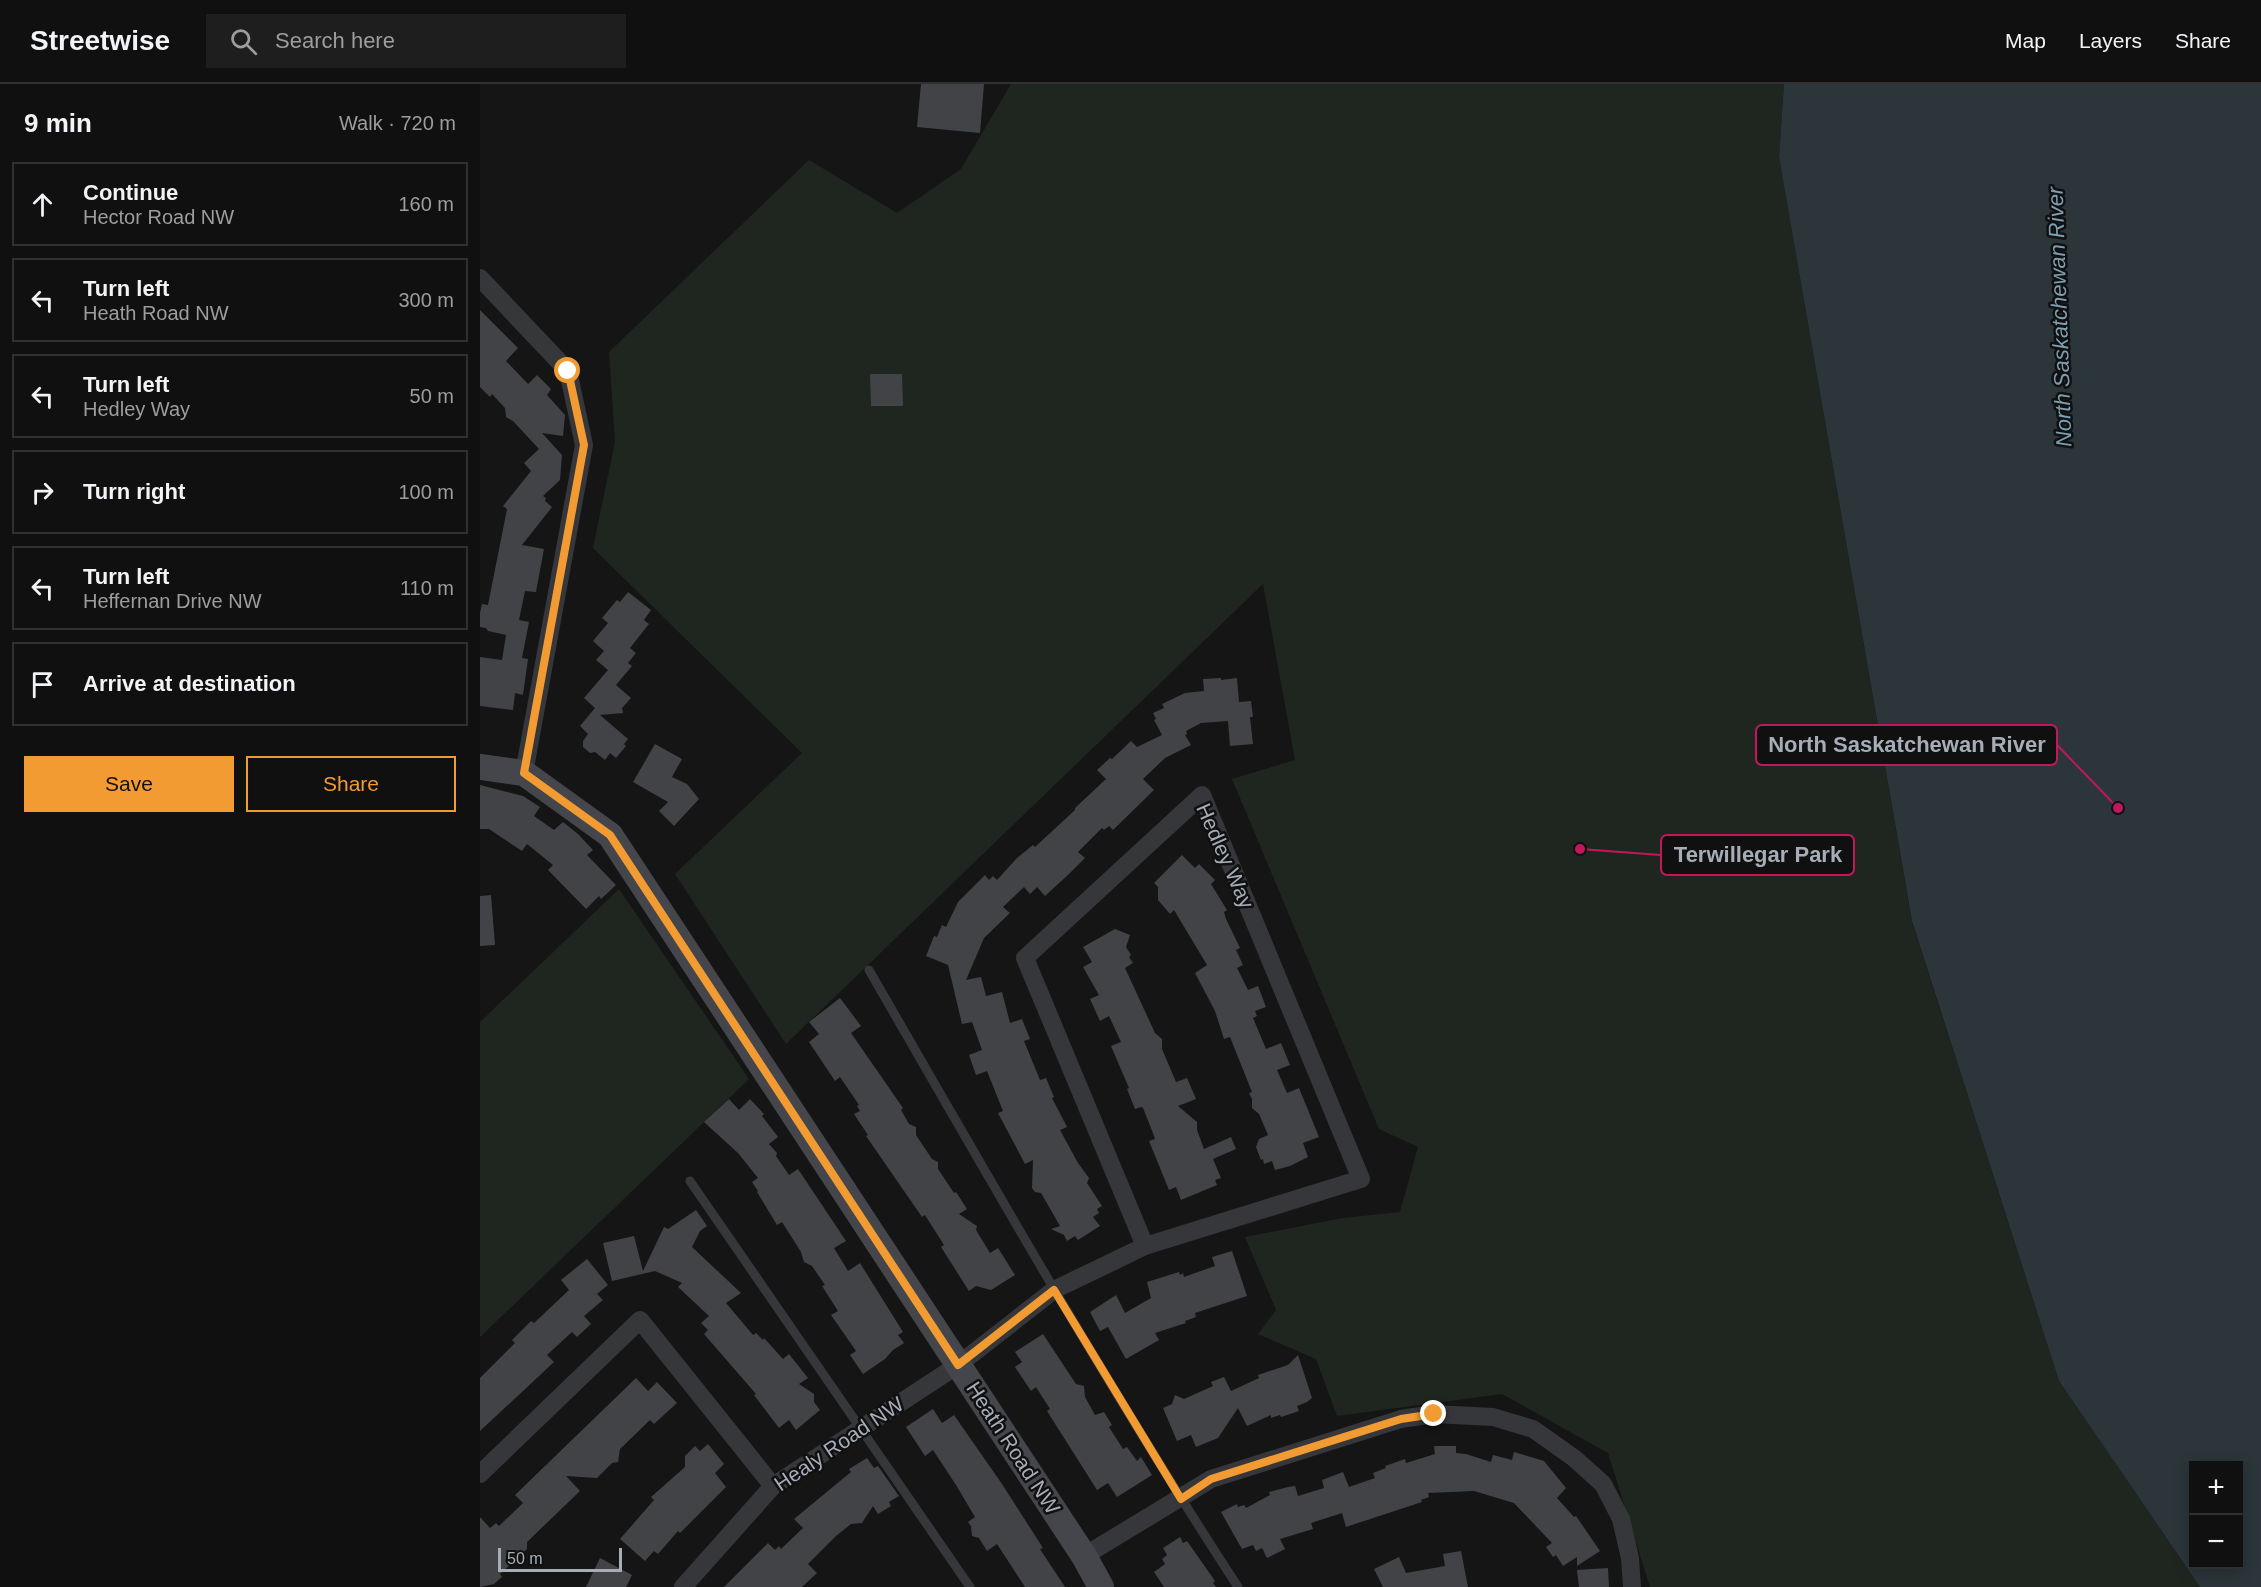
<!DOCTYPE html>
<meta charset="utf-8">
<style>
:root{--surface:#101010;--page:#1e1e1e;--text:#f1f3f6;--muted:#9c9d9f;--line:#303030;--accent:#f19b32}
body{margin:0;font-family:Arial,sans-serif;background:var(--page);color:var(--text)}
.controls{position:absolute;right:18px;bottom:18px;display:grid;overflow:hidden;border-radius:0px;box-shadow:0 3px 15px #0003}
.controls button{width:54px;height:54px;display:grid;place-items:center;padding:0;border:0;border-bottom:2px solid var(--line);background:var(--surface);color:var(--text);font:30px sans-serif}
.scale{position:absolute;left:18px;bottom:15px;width:124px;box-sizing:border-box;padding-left:6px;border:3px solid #a6adb7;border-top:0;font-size:16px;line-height:21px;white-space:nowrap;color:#a6adb7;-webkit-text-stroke:4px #101011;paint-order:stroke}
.stop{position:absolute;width:18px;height:18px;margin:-14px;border:4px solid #f19b32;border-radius:50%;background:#fff}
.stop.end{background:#f19b32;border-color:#fff;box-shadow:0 2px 6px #0008}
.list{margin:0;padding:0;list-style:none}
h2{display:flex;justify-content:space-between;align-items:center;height:78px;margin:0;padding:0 24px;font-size:26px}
h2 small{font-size:20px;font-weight:400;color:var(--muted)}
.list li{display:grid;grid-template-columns:39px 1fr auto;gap:18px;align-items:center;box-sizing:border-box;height:84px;margin:0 12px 12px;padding:0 12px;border:2px solid var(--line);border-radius:0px}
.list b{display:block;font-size:22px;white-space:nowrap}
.list p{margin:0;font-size:20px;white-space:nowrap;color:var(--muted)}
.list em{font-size:20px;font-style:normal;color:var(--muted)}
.actions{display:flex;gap:12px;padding:18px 24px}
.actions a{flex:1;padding:14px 0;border:2px solid var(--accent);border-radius:0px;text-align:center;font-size:21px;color:var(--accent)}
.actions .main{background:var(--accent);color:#111}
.icon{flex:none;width:33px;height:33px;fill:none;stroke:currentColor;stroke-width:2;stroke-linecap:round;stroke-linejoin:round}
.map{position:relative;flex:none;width:1781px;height:1503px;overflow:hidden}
header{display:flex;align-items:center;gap:36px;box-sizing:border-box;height:84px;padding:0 30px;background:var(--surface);border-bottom:2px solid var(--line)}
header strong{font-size:28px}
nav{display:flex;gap:33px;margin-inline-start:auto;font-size:21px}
.search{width:420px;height:54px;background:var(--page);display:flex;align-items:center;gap:15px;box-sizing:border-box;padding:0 21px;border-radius:0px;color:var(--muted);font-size:22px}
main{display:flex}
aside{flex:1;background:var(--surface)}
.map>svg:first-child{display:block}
</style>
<header>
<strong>Streetwise</strong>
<div class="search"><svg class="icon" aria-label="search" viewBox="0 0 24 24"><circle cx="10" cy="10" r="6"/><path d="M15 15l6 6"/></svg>Search here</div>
<nav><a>Map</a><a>Layers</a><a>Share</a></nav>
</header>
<main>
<aside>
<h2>9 min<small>Walk · 720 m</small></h2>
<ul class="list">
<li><svg class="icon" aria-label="ahead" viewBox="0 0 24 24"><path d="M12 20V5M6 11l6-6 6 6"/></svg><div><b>Continue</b><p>Hector Road NW</p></div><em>160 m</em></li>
<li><svg class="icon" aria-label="left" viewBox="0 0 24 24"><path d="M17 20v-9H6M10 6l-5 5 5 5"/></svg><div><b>Turn left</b><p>Heath Road NW</p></div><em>300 m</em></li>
<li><svg class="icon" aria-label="left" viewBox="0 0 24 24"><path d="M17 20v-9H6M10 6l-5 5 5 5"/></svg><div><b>Turn left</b><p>Hedley Way</p></div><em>50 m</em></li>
<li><svg class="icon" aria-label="right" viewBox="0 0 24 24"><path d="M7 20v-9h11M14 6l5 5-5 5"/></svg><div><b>Turn right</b></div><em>100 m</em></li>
<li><svg class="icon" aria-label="left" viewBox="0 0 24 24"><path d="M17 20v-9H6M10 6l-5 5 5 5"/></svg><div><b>Turn left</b><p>Heffernan Drive NW</p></div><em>110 m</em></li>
<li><svg class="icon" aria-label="arrive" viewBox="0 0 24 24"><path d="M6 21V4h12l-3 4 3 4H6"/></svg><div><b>Arrive at destination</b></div></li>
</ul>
<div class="actions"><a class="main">Save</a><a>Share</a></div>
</aside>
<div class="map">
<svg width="1781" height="1503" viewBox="0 0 1781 1503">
<rect width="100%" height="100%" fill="#151516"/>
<path fill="#1f261f" d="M531,0h773l-5,73 133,765 147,459 141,206h-550l-42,-134 -106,-59 -165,22 -21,-57 -58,-25 18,-24 -31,-73 98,-19 57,-6 18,-65 -39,-18 -147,-350 63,-19 -32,-176 -477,460 -111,-170 127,-121 -209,-205 22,-106 -6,-90 200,-192 88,53 64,-44z
M139,805l130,190 -269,258v-315z"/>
<path fill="#2b353a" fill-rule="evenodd" d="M1304,0h477v1503h-61l-141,-206 -147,-460 -133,-764zM1714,1382h44v98h-44z"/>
<path fill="#414346" d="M441,0h63l-4,49 -63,-6z
M0,226l38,38 -12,13 22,23 9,-9 14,14 -4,6 18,20 -2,21 -21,-3 20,22 -2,25 -17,16 3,2 -1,3 7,6 -30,38 22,4 -8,43 -11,-1 -6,29 10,2 -7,36 6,1 -5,36 -8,-2 -2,17 -33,-4v-49l22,3 4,-25 -18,-4 -2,-3 -6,-1v-14l2,-9 6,1 19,-96 -4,-3 28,-35 -7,-8 15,-14 -26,-28 -7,-4 -1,-9 -13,-14 -2,3 -10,-10z
M390,290h32l1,32h-32z
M148,508l23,18 -7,10 5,4 -19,24 6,5 -8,10 4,3 -16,19 15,13 -9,10 1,5 -23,2 28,24 -4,5 2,2 -10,12 -6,-5 -5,7 -10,-8 -5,1 -7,-6v-6l5,-7 -8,-8 15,-18 -11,-10 24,-28 -12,-10 8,-9 -11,-10 15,-18 -6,-5 15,-18 3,2z
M741,594v2l16,-2 2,24 12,-1 2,16h-3l3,27 -23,2 -2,-25 -27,2 -15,8 1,3 -2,1 6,10 -26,13 -22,21 11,11 -41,40 -4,-4 -5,4 -2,-2 -24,24 7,6 -16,16 -24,22 -8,-9 -7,7 -6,-7 -21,20 7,6 -26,25 -18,42 15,-3 5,19 16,-4 8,31 12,-4 8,20 -6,2 16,39 6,-2 8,19 -2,1 15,29 -7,3 18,33 11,15 -2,5 15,23 -5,3 2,4 -6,4 7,9 -22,14 -3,-4 -8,5 -3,-6 -13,-6 9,-3 -19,-33 -6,-1 -3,-4 1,-28 -8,4 -27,-51 5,-2 -16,-40 -11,4 -7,-20 13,-5 -10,-28 -10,2 -14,-59 -22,-9 8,-20 3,1 5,-12 4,2 12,-25 27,-27 4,5 4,-4 4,4 20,-22 16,-13 2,2 40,-37v-2l31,-29 -9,-9 13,-12 2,1 19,-18 6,6 25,-12 -8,-15 2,-1 -3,-6 11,-5 -2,-4 23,-11 19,-2 -1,-12z
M175,660l27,15 -10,18 15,7 12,15 -25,27 -15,-15 9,-9 -35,-20z
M0,701l43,11 17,11 -6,9 20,14 9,-8 15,12 15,16 -6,5 29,30 -15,14 -2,-3 -13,13 -38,-39 5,-5 -26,-21 -5,7 -33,-22h-9z
M702,771l13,13 4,-4 16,16 -4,4 16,26 -3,2 2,7 14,29 -4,2 7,15 -6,3 11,22 10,-4 8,21 -11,4 2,5 -4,2 13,31 15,-6 9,22 -13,5 10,23 12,-5 20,49 -16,6 5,14 -18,9 -15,4 -3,-9 -8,3 -1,-5 -2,1 -5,-13 3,-8 9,-4 -9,-21 -7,-6v-9l-3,-6 3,-1 -22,-55 -6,2 -9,-28 -20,-38 12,-8 -33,-55 -4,4 -12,-14v-13l-4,-4z
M11,811l4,50 -15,1v-50z
M635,845l15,6 -4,12 5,8 -2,2 4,6 -8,5 30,65 7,6v10l14,33 11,-4 9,21 -18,7 19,16v8l7,19 27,-12 5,12 -23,10 8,19 -6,2 2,5 -36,15 -5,-13 -7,3 -20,-49 6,-2 -2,-6 -10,-25 -2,-1 -6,2 -8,-20 2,-1 -18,-42 10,-4 -12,-26 -9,5 -10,-22 9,-4 -16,-28 9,-5 -9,-15z
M360,914l21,28 -10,7 52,75 -2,2 8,14 7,3v8l16,24 6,3v7l16,24 2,-1 11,17 -8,5 18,12 -1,4 14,23 8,-5 17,27 -24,15 -15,-4 -7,5 -28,-44 3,-2 -19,-30 -3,2 -56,-81 2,-1 -14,-21 6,-3 -3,-5 2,-1 -19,-28 -5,4 -26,-39 10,-8 -10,-12z
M249,1015l10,11 11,-11 14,15 -2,2 16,21 -9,7 8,9 -1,3 13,19 9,-6 48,72 -12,7 14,23 12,-8 43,69 -5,3 6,8 -11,7 -8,9 -22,15 -13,-19 6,-4 -25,-36 7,-4 -16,-25 3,-1 -13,-19 -8,-4 -3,-10 -19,-30 -5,3 -20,-33 1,-1 -6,-9 6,-4 -20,-25 -34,-31z
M216,1126l11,16 -7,5 -8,16 49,46 -15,10 27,32 3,-2 7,7 1,-2 19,21 6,-5 19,24 -9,6 15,10v8l6,8 -24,20 -7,-10 -10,8 -25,-33 2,-1 -52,-60 4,-4 -7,-7 8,-7 -31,-29 4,-4 -27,-12 -43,10 -9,-38 31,-7 9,35 21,-44 4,2z
M752,1167l15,45 -52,17 1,4 -11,4 1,2 -31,10 4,7 -33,19 -18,-32 -8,4 -10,-19 26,-17 9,18 26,-15 -4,-16 32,-10 1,3 3,-2 1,4 31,-11 -3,-9z
M107,1175l21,26 -11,9 6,6 -19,16 7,8 -14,13 -5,-5 -25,23 7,7 -74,69v-53l35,-35 -3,-3 19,-19 3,2 35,-33 -8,-10z
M563,1250l33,50 8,2 1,11 10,18 9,-3 8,13 -3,2 14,22 4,-2 10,14 4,-4 11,18 -35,22 -9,-14 -11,7 -50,-79 3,-2 -14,-22 -5,4 -16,-24 7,-5 -7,-10z
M818,1271l14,43 -5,4 -10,4 2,5 -18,6 -1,-2 -9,3v-3l-24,11 -9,-18 -20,30 -22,9 -5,-12 -14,6 -14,-33 9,-4 3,-9 9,4 29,-13 -2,-4 13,-5 7,14 28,-13 -1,-3 30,-10z
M156,1294l12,13 9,-9 20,21 -23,21 -4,-4 -30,29 -2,13 -6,1 -15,15 -31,-2 14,15 -53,51v7l-27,25 2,3 -8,7 -14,3v-70l10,11 6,-5 3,3 24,-23 -8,-8z
M453,1325l9,14 12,-8 48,69 41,64 -3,1 25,38h-40l-28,-43 -10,7 -8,-13 -7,-2 -1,-10 -3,-4 7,-5 -19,-32 -23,-35 -8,6 -19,-29z
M228,1360l16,20 -9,9 11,14 -46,46 -2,-2 -20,23 -4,-3 -9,10 -25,-22 34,-39 -3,-3 34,-30v-11l10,-10 5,5z
M954,1362h22v7l10,1 25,8 2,-7 19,5 2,-8 30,9 22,27 -9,10 17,19 2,-1 24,35 -23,15v-9l-14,9 -7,-11 -3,2 -7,-10 6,-4 -38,-40 -40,-12 -46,2 1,4 -8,3 1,2 -76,25 -4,-14 -31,10 2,6 -33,10 5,10 -18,9 -5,-10 -6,3 -3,-6 -11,4 -21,-37 16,-8 1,3 6,-2 2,3 24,-13 -1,-3 19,-5 7,-1 3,10 26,-8 -2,-8 21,-8 6,15 26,-9 -2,-5 13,-5 -1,-2 20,-7 1,4 29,-9z
M387,1374l7,10 4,-2 21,30 -10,6 2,4 -13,8 -5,-8 -11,17 -11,1 -15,12 -28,28 9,9 -15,14h-78l44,-44 7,7 4,-4 2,3 22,-21 -9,-9 57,-47 -2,-3z
M700,1453l3,6 4,-2 28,40 -2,2 3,4h-52l-10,-15 11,-8 -3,-5 5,-4 -4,-7z
M981,1467l7,36h-85l-9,-18 25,-12 7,16 39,-7 -2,-12z
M120,1474l32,17 -6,12h-40z
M1128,1484l1,19h-30l-2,-17z"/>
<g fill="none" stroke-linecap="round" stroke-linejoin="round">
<path stroke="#36373b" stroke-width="9" d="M389,886c120,208 238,416 369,617
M210,1097l280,406"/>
<path stroke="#36373b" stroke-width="18" d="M0,194l88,93 16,74 -60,328
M0,1390l160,-154 133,166
M604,1472l127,-77 190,-60 33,-5 59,3 40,12 41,29 29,26 18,35 9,39 2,29
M203,1503l90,-101 185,-121 96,-75 91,-44 216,-67 -159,-384 -177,163 120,288"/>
<path stroke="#44464b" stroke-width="26" d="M0,683l44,6 86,62 474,721 17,31"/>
</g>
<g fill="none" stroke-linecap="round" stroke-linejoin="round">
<path stroke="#f19b32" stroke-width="8" d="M88,287l16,74 -60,328 86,62 348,530 96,-75 127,209 30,-20 190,-60 33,-5"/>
</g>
<g text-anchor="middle" stroke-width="5" stroke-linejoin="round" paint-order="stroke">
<g font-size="21" fill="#a6adb7" stroke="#101011">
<text transform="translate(745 772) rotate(66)" y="7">Hedley Way</text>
<text transform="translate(359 1360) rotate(-34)" y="7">Healy Road NW</text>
<text transform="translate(533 1364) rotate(57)" y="7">Heath Road NW</text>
</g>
<g font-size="22" font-style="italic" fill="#7d9fb2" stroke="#101011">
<text transform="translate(1579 233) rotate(-92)" y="8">North Saskatchewan River</text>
</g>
</g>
<path fill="none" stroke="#c2185b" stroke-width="2" d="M1638 724L1577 661M1100 765L1181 771"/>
<g fill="#c2185b" stroke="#101011" stroke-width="2">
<circle cx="1638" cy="724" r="6"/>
<circle cx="1100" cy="765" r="6"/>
</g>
<g fill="#101011" stroke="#c2185b" stroke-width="2">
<rect x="1276" y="641" width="301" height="40" rx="6"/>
<rect x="1181" y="751" width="193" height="40" rx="6"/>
</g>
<g font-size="22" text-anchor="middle" font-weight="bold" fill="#a6adb7">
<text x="1427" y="668">North Saskatchewan River</text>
<text x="1278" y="778">Terwillegar Park</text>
</g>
</svg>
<div class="controls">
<button>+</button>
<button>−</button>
</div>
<div class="scale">50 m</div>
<div class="stop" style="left:88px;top:287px"></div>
<div class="stop end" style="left:954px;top:1330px"></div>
</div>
</main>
